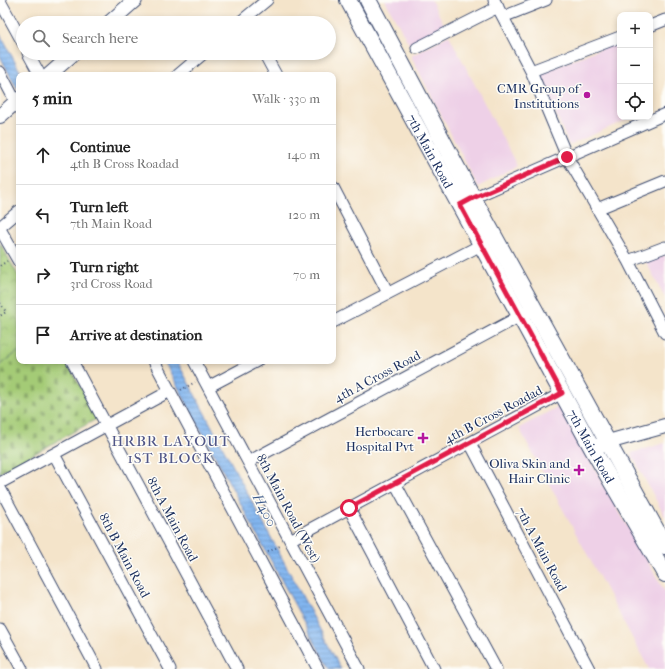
<!DOCTYPE html>
<meta charset="utf-8">
<style>
:root{--surface:#fff;--page:#f2f2f2;--text:#222;--muted:#767676;--line:#e0e0e0}
body{margin:0;font-family:"IM FELL French Canon",serif;background:var(--page);color:var(--text)}
.controls{position:absolute;right:12px;top:12px;display:grid;overflow:hidden;border-radius:8px;box-shadow:0 2px 6px #0003}
.controls button{width:36px;height:36px;display:grid;place-items:center;padding:0;border:0;border-bottom:1px solid var(--line);background:var(--surface);color:var(--text);font:20px sans-serif}
.stop{position:absolute;width:12px;height:12px;margin:-9px;border:3px solid #e11d48;border-radius:50%;background:#fff}
.stop.end{background:#e11d48;border-color:#fff;box-shadow:0 1px 4px #0008}
.list{margin:0;padding:0;list-style:none}
h2{display:flex;justify-content:space-between;align-items:center;height:52px;margin:0;padding:0 16px;font-size:17px}
h2 small{font-size:13px;font-weight:400;color:var(--muted)}
.list li{display:grid;grid-template-columns:26px 1fr auto;gap:12px;align-items:center;box-sizing:border-box;height:60px;padding:0 16px;border-top:1px solid var(--line)}
.list b{display:block;font-size:15px;white-space:nowrap}
.list p{margin:0;font-size:13px;white-space:nowrap;color:var(--muted)}
.list em{font-size:13px;font-style:normal;color:var(--muted)}
.icon{flex:none;width:22px;height:22px;fill:none;stroke:currentColor;stroke-width:2;stroke-linecap:round;stroke-linejoin:round}
.map{position:relative;flex:none;width:665px;height:669px;overflow:hidden}
.search{position:absolute;background:var(--surface);box-shadow:0 2px 6px #0003;left:16px;top:16px;width:320px;height:44px;display:flex;align-items:center;gap:10px;box-sizing:border-box;padding:0 14px;border-radius:22px;color:var(--muted);font-size:15px}
.panel{position:absolute;background:var(--surface);box-shadow:0 2px 6px #0003;left:16px;top:72px;width:320px;height:292px;border-radius:8px}
.map>svg:first-child{display:block}
</style>
<div class="map">
<svg width="665" height="669" viewBox="0 0 665 669">
<defs>
<pattern id="cemetery-stones" width="16" height="16" patternUnits="userSpaceOnUse"><rect width="16" height="16" fill="#a4cb76"/><path d="M2 7V4a2 2 0 0 1 4 0v3zM10 15v-3a2 2 0 0 1 4 0v3z" fill="#85a564"/></pattern>
<pattern id="park-crowns" width="20" height="18" patternUnits="userSpaceOnUse"><rect width="20" height="18" fill="#a4cb76"/><path d="M2 6a3 3 0 1 1 6 0M12 15a3 3 0 1 1 6 0" fill="none" stroke="#85a564"/></pattern>
<pattern id="water-rules" width="6" height="5" patternUnits="userSpaceOnUse"><rect width="6" height="5" fill="#82b6f0"/><path d="M0 2.5h6" fill="none" stroke="#6a94c6"/></pattern>
</defs>
<rect width="100%" height="100%" fill="#fdfcf7"/>
<filter id="ink" filterUnits="userSpaceOnUse"><feTurbulence type="fractalNoise" baseFrequency=".025" numOctaves="2"/><feDisplacementMap in="SourceGraphic" scale="8" xChannelSelector="R" yChannelSelector="G"/><feConvolveMatrix kernelMatrix="1 2 1 2 8 2 1 2 1" color-interpolation-filters="sRGB"/></filter>
<filter id="wash" filterUnits="userSpaceOnUse"><feTurbulence type="fractalNoise" baseFrequency=".012" numOctaves="4" result="noise"/><feDisplacementMap in="SourceGraphic" scale="16" xChannelSelector="R" yChannelSelector="G"/><feGaussianBlur stdDeviation="0.9" result="paint"/><feColorMatrix in="noise" values="0 0 0 0 0 0 0 0 0 0 0 0 0 0 0 0 0 1.4 0 .05"/><feComposite in="paint" operator="in"/></filter>
<g filter="url(#wash)">
<rect width="100%" height="100%" fill="#f4e4ca"/>
<path fill="#eed0e7" d="M385,0h46l14,26 -36,18z
M449,35l68,131 -39,21 -67,-131z
M619,41l1,76h13l-64,28 -30,-71z
M665,255v43l-19,-36z
M559,406l106,186v77h-16l-130,-241z
M665,443v74l-34,-64z"/>
<path fill="url(#cemetery-stones)" stroke="#607d6a" d="M19,351v10h47l32,57 -98,55v-108z"/>
<path fill="url(#park-crowns)" stroke="#607d6a" d="M0,243l19,34v74l-19,14z"/>
<path fill="url(#water-rules)" stroke="#4e72a7" d="M0,34l22,41h-3v13l-2,1 -17,-33z
M164,361h13l164,308h-12z"/>
</g>
<g filter="url(#ink)">
<g fill="none" stroke-linecap="round" stroke-linejoin="round">
<g stroke="#3c4a6e" stroke-width="13">
<path id="minor" d="M494,0l37,71 36,86 61,104 37,72
M0,1l23,42
M503,17l43,-17
M239,23l28,-23
M650,26l15,-6
M417,48l81,-41
M28,53l12,22
M264,53l12,22
M531,71l89,-34
M0,72l19,36
M178,75l26,-22
M333,187l55,106
M468,200l197,-86
M597,209l68,-28
M0,227l19,-16
M0,229l19,33
M628,261l37,-14
M333,322l148,-77
M72,361l165,308
M154,361l164,308
M194,361l165,308
M208,387l49,-26
M470,443l119,226
M54,454l116,215
M248,462l278,-149
M0,483l170,-92
M395,483l101,186
M0,488l97,181
M349,508l85,161
M290,540l272,-147
M0,629l22,40"/>
</g>
<g stroke="#3c4a6e" stroke-width="16">
<path id="tertiary" d="M109,23l26,-23
M49,75l25,-22
M0,116l19,-17
M592,448l16,-6 57,-16"/>
</g>
<g stroke="#3c4a6e" stroke-width="18">
<g id="secondary">
<path id="s1" d="M348,0l244,448 73,126"/>
<path d="M368,0l105,198 192,348"/>
</g>
</g>
<path stroke="#3c4a6e" stroke-width="2" stroke-dasharray="1 3" stroke-linecap="butt" d="M0,266l7,-5
M0,303l6,9 -6,4
M181,390l14,-8
M268,552l12,-6"/>
<use href="#minor" stroke="#fff" stroke-width="11"/>
<use href="#tertiary" stroke="#fff" stroke-width="14"/>
<use href="#secondary" stroke="#fff" stroke-width="16"/>
</g>
</g>
<g fill="none" stroke-linecap="round" stroke-linejoin="round" filter="url(#ink)">
<path stroke="#e11d48" stroke-width="5" d="M349,508l213,-115 -102,-188 13,-7 94,-41"/>
</g>
<g fill="#b5179e" stroke="#fdfcf7" stroke-width="1.5">
<circle cx="587" cy="95" r="4"/>
<path d="M421 432h4v4h4v4h-4v4h-4v-4h-4v-4h4z"/>
<path d="M577 464h4v4h4v4h-4v4h-4v-4h-4v-4h4z"/>
</g>
<g text-anchor="middle" stroke-width="3" stroke-linejoin="round" paint-order="stroke">
<g font-size="13" fill="#1b2f5e" stroke="#fdfcf7" text-anchor="end">
<text x="579" y="93">CMR Group of<tspan x="579" dy="15">Institutions</tspan></text>
<text x="414" y="436">Herbocare<tspan x="414" dy="15">Hospital Pvt</tspan></text>
<text x="570" y="468">Oliva Skin and<tspan x="570" dy="15">Hair Clinic</tspan></text>
</g>
<g font-size="13" fill="#1b2f5e" stroke="#fdfcf7">
<text dy="5" stroke="none"><textPath href="#s1" startOffset="172">7th Main Road</textPath></text>
<text transform="translate(377 376) rotate(-28)" y="5">4th A Cross Road</text>
<text transform="translate(493 414) rotate(-28)" y="5">4th B Cross Roadad</text>
<text dy="5" stroke="none"><textPath href="#s1" startOffset="508">7th Main Road</textPath></text>
<text transform="translate(289 508) rotate(62)" y="5">8th Main Road (West)</text>
<text transform="translate(173 519) rotate(62)" y="5">8th A Main Road</text>
<text transform="translate(542 549) rotate(62)" y="5">7th A Main Road</text>
<text transform="translate(125 555) rotate(62)" y="5">8th B Main Road</text>
</g>
<g font-size="14" font-style="italic" fill="#3a588a" stroke="#fdfcf7">
<text transform="translate(265 510) rotate(62)" y="5">H400</text>
</g>
<g font-size="15" letter-spacing="1" fill="#505688" stroke="#fdfcf7">
<text x="171" y="446">HRBR LAYOUT<tspan x="171" dy="17">1ST BLOCK</tspan></text>
</g>
</g>
</svg>
<div class="controls">
<button>+</button>
<button>−</button>
<button><svg class="icon" aria-label="locate" viewBox="0 0 24 24"><circle cx="12" cy="12" r="6"/><path d="M12 2v4M12 18v4M2 12h4M18 12h4"/></svg></button>
</div>
<div class="stop" style="left:349px;top:508px"></div>
<div class="stop end" style="left:567px;top:157px"></div>
<div class="search"><svg class="icon" aria-label="search" viewBox="0 0 24 24"><circle cx="10" cy="10" r="6"/><path d="M15 15l6 6"/></svg>Search here</div>
<section class="panel">
<h2>5 min<small>Walk · 330 m</small></h2>
<ul class="list">
<li><svg class="icon" aria-label="ahead" viewBox="0 0 24 24"><path d="M12 20V5M6 11l6-6 6 6"/></svg><div><b>Continue</b><p>4th B Cross Roadad</p></div><em>140 m</em></li>
<li><svg class="icon" aria-label="left" viewBox="0 0 24 24"><path d="M17 20v-9H6M10 6l-5 5 5 5"/></svg><div><b>Turn left</b><p>7th Main Road</p></div><em>120 m</em></li>
<li><svg class="icon" aria-label="right" viewBox="0 0 24 24"><path d="M7 20v-9h11M14 6l5 5-5 5"/></svg><div><b>Turn right</b><p>3rd Cross Road</p></div><em>70 m</em></li>
<li><svg class="icon" aria-label="arrive" viewBox="0 0 24 24"><path d="M6 21V4h12l-3 4 3 4H6"/></svg><div><b>Arrive at destination</b></div></li>
</ul>
</section>
</div>
